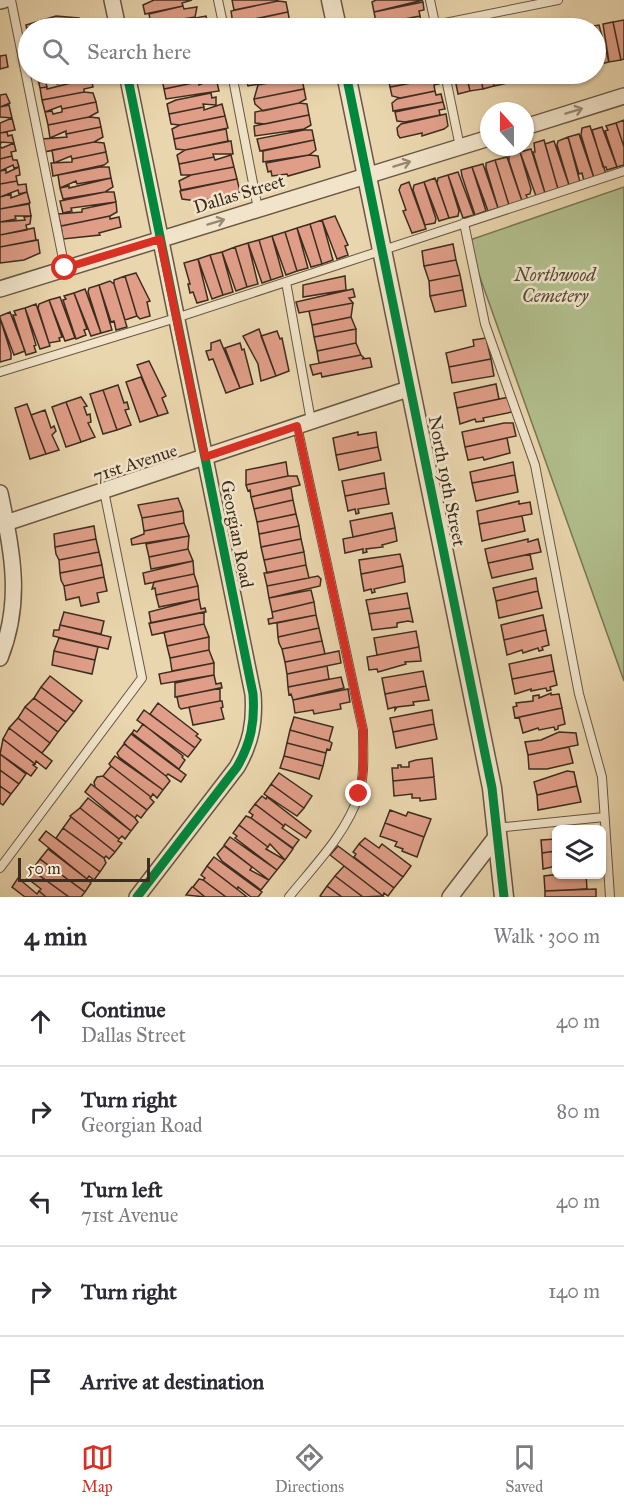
<!DOCTYPE html>
<meta charset="utf-8">
<style>
:root{--surface:#fff;--page:#f2f2f3;--text:#2b2b33;--muted:#7c7c81;--line:#e1e1e2;--accent:#d93025}
body{margin:0;font-family:"IM FELL Great Primer",serif;background:var(--page);color:var(--text)}
.controls{position:absolute;right:18px;bottom:18px;display:grid;overflow:hidden;border-radius:9px;box-shadow:0 2px 4px #0004}
.controls button{width:54px;height:54px;display:grid;place-items:center;padding:0;border:0;border-bottom:2px solid var(--line);background:var(--surface);color:var(--text);font:30px sans-serif}
.compass{position:absolute;left:480px;top:102px;width:54px;height:54px;border-radius:50%;background:var(--surface);box-shadow:0 2px 4px #0004;rotate:339deg}
.scale{position:absolute;left:18px;bottom:15px;width:132px;box-sizing:border-box;padding-left:6px;border:3px solid #3d2d1f;border-top:0;font-size:16px;line-height:21px;white-space:nowrap;color:#3d2d1f;-webkit-text-stroke:4px #f1e4ca;paint-order:stroke}
.stop{position:absolute;width:18px;height:18px;margin:-14px;border:4px solid #d93025;border-radius:50%;background:#fff}
.stop.end{background:#d93025;border-color:#fff;box-shadow:0 2px 6px #0008}
.list{margin:0;padding:0;list-style:none}
h2{display:flex;justify-content:space-between;align-items:center;height:78px;margin:0;padding:0 24px;font-size:26px}
h2 small{font-size:20px;font-weight:400;color:var(--muted)}
.list li{display:grid;grid-template-columns:39px 1fr auto;gap:18px;align-items:center;box-sizing:border-box;height:90px;padding:0 24px;border-top:2px solid var(--line)}
.list b{display:block;font-size:22px;white-space:nowrap}
.list p{margin:0;font-size:20px;white-space:nowrap;color:var(--muted)}
.list em{font-size:20px;font-style:normal;color:var(--muted)}
.icon{flex:none;width:33px;height:33px;fill:none;stroke:currentColor;stroke-width:2;stroke-linecap:round;stroke-linejoin:round}
.map{position:relative;flex:none;width:624px;height:897px;overflow:hidden}
.search{position:absolute;background:var(--surface);box-shadow:0 2px 4px #0004;left:18px;right:18px;top:18px;height:66px;display:flex;align-items:center;gap:15px;box-sizing:border-box;padding:0 21px;border-radius:33px;color:var(--muted);font-size:22px}
.sheet{height:528px;background:var(--surface)}
nav{display:flex;justify-content:space-around;align-items:center;box-sizing:border-box;height:84px;border-top:2px solid var(--line);background:var(--surface);font-size:16px;color:var(--muted)}
nav a{display:grid;justify-items:center;gap:3px}
nav .on{color:var(--accent)}
.map>svg:first-child{display:block}
</style>
<div class="map">
<svg width="624" height="897" viewBox="0 0 624 897">
<rect width="100%" height="100%" fill="#ead6ae"/>
<filter id="stains"><feTurbulence type="fractalNoise" baseFrequency=".00333" numOctaves="4"/><feColorMatrix values="0 0 0 0 .2 0 0 0 0 .09 0 0 0 0 .02 0 0 0 .5 -.17"/></filter>
<radialGradient id="worn" r=".72"><stop offset=".6" stop-color="#630" stop-opacity="0"/><stop offset="1" stop-color="#630" stop-opacity=".3"/></radialGradient>
<path fill="#b2bf8e" stroke="#787656" stroke-width="1.5" d="M624,187v494l-157,-440z"/>
<path fill="#e09e88" stroke="#3d2d1f" stroke-width="1.5" d="M192,0l-10,3 1,3 -38,8 -2,-9 11,-5z
M232,0h46v1l-44,9z
M423,0l-49,12 -2,-10 4,-2z
M278,1l8,1 2,10 -55,12 -2,-13z
M423,2l1,8 -5,1 1,5 -35,7 -9,-1 -2,-10z
M183,6l1,3 13,-2 -2,10 -44,7 -2,-10z
M288,12l2,11 -7,4 -49,1 1,-5z
M56,16l23,2 1,9 -52,1v7l-2,-10z
M206,16l2,11 -54,1 7,-4z
M420,16l1,5 5,-1 2,7 -50,1 7,-5z
M624,20v39l-3,1 -8,-38z
M613,22l8,38 -12,2 -6,-38z
M599,25l10,37 -13,3v-37l-8,-1z
M6,55l2,12 -8,2v-13z
M90,74l1,4 -34,6 -1,-3 -10,2 1,4 -7,1 -3,-13z
M215,74l1,4 -18,1v3l-34,7 -2,-10 9,-4z
M245,74h56l-7,4 -46,8z
M395,74h42l1,4 -48,9 -2,-11z
M454,74h12l4,17 -12,3z
M466,74h14l3,15 -13,2z
M480,74h12l2,12 -11,3z
M492,74h14l2,9 -14,3z
M506,74h13l1,7 -12,2z
M91,78l2,9 -9,2v3l-42,8 -2,-12 7,-1v2z
M216,78l3,13 -53,8 -2,-10 34,-7 1,3z
M294,78l8,1 2,10 -50,10 4,-14z
M438,78l1,6 -5,1 1,6 -35,7 -8,-2 -2,-9z
M304,89l2,10 -7,4 -36,8 -8,-7 -1,-5z
M435,91l1,4 5,-1 2,8 -50,9 -1,-8 5,-4z
M84,92l9,1 3,9 -34,7 -1,-3 -16,6 -3,-12z
M211,93l1,5 4,-1v8l-13,-1 1,3 -35,7 -2,-10 9,-4z
M6,94l4,9 -10,4v-12z
M96,102l2,10 -9,5 -41,8 -3,-13 7,-1 1,3 9,-2v-3z
M443,102l2,7 -6,1 1,5 -35,7 -8,-1 -2,-9z
M299,103l8,1 2,11 -44,9 -10,-1v-11z
M222,104l3,12 -45,9 -9,-1 -2,-10 35,-7v3z
M9,105l3,13 -12,-1v-10z
M446,114l2,12 -4,3 -22,7v-3l-22,5 -2,-3 -1,-7 4,-4z
M309,115l2,10 -7,4 -49,7 -1,-10z
M225,116l3,12 -54,11 -2,-10 8,-4z
M89,117l10,1 2,9 -35,7v-3l-16,7 -2,-13z
M12,118l3,12 -15,3v-10z
M624,120v27l-8,-24z
M616,123l8,24v18l-7,2 -12,-36 3,-1 -2,-4z
M590,126l16,48 -12,4 -13,-43 1,-7z
M101,127l2,10 -9,5 -50,10 -2,-13 25,-2 -1,-3z
M602,127l15,40 -10,3 -1,-3h-3l-11,-37z
M226,129l2,12 -43,9 -9,-1 -2,-10z
M304,130h8l2,10 -54,11 -3,-12z
M7,132l1,4 4,-1 2,8 -13,-1 -1,4v-13z
M579,134l15,44 -10,3 -2,-8 -3,1 -11,-37z
M568,137l12,45 -11,3 -12,-40 1,-4z
M314,140l2,10 -7,5 -46,7v-11z
M544,140l14,49 -13,4 -12,-41h2l-1,-9z
M231,141l2,13h-20l1,3 -35,7 -2,-9 8,-5z
M554,141l15,44 -11,4 -13,-45z
M94,142l10,1 2,9 -34,7 -1,-3 -17,7 -2,-13z
M14,143l2,8 -5,1 1,4 -12,3v-13l2,2z
M531,149l14,44 -9,3 -16,-44z
M106,152l2,10 -4,3 -51,11 -2,-13 21,-1v-3z
M520,152l11,37 -1,5 -4,1 2,4 -6,2 -13,-40v-6z
M231,155l3,12 -43,8h-10l-2,-11 35,-7 1,3z
M309,155l9,1 2,11 -32,9 -1,-2 -15,2 -1,-5 -3,1 -2,-9z
M12,156l1,4h4l2,7 -5,1 -1,-3 -13,6v-12z
M507,157l15,44 -13,4 -14,-45z
M495,160l14,45 -11,3 -12,-40v-5z
M483,164l15,44 -10,3 -16,-44z
M19,167l1,8 -4,1 1,5 -17,3v-13l6,-1v3z
M100,167h9l2,11 -34,6 -1,-3 -16,7 -2,-13z
M234,167l3,12 -56,11 -2,-9 12,-6z
M472,167l14,44 -11,4 -13,-39 -1,-6z
M458,172l16,43 -11,3 -15,-43z
M448,175l11,36 -1,5 -9,2 -12,-35 1,-5z
M111,178l2,9 -8,5 -42,7 -3,-11 9,-2v2z
M435,178l14,40 -10,3 -15,-39z
M237,179l3,13 -19,5v2l-10,2 -1,-2 -13,2 -15,-2 -2,-8z
M17,181l1,4 8,-1 1,8 -8,2 -1,-4 -18,7v-13z
M409,182l17,47 -14,4 -9,-22 3,-1 -7,-20 2,-5z
M424,182l12,37 -1,4 -10,2 -12,-35 1,-5z
M27,192l3,11 -30,6v-12l11,-3v4z
M105,192h9l2,10 -45,6 1,3 -9,2 -3,-12z
M116,202l1,10 -7,4 -49,10 -3,-12 24,-2v-3z
M29,204l2,12h-16l1,3 -16,3v-13z
M31,216l-1,8 -4,1 1,5 -27,5v-13l25,-2 -1,-3z
M110,216v3l9,-2 2,10 -22,6 1,2 -37,4 -2,-13z
M335,216l13,29 -3,1 3,9 -11,4 -15,-39z
M322,220l11,40 -11,4 -12,-40z
M310,224l12,40 -11,3 -14,-39z
M34,228l2,12 -36,7v-12z
M297,228l11,40 -11,3 -12,-39z
M285,232l12,39 -11,4 -14,-39z
M272,236l11,40 -12,4 -12,-40z
M38,240l2,13 -16,7 -24,3v-16z
M259,240l12,40 -9,3 -14,-40z
M248,243l10,41 -11,3 -12,-40z
M453,244l3,16 -32,6 -2,-15z
M235,247l12,40 -11,4 -14,-39z
M222,252l11,40 -10,3 -13,-40z
M210,255l13,40 -11,4 -14,-40z
M198,259l10,41 -11,3 -4,-11 -3,1 -2,-9h2l-6,-21z
M456,260l4,15 -31,6 -5,-15z
M136,273l14,28 -3,1 3,14 -10,3 -3,-3 -12,-40z
M460,275l3,15 -33,6 -1,-15z
M125,276l12,40 -12,4 -11,-36v-4z
M345,276l1,14 -43,7v-12z
M110,281l4,3 13,43 -11,3 -2,-9 -3,1 -12,-37z
M99,285l13,45 -11,3 -13,-41 1,-4z
M85,289l16,44 -10,3 -17,-43z
M353,289l2,8 -6,1 4,5 -54,10 -3,-11z
M463,290l3,16 -31,6 -5,-16z
M74,293l13,36 -3,1 2,5 -10,4 -13,-39 3,-1 -2,-3z
M60,297l15,41 -10,3 -16,-41z
M49,300l13,37 -3,1 1,3 -11,2 -11,-35 1,-4z
M353,303l-2,14 -39,8 -3,-14z
M36,304l14,42 -10,3 -15,-41z
M25,308l11,37 -2,1 2,6 -10,3 -13,-40h3l-2,-4z
M10,312l15,39 -11,4 -14,-37v-2z
M351,317l5,12 -42,8 -2,-12z
M0,318l11,35v6l-11,3z
M259,329l17,47 -15,5 -3,-17 -15,-28z
M356,329v14l-39,8 -3,-14z
M277,331l3,8 2,-1 7,33 -13,5 -15,-40z
M486,338l5,21 -42,8 -3,-14 28,-7 -1,-6z
M220,340l20,48 -14,5 -13,-34 -4,1 -3,-9 5,-1v-7z
M240,343l2,7 2,-1 9,35 -13,4 -15,-40z
M356,343l5,12 -42,8 -2,-12z
M361,355l3,3 -2,1 8,-1 2,9 -50,10 -1,-4 -8,2 -3,-10z
M491,359l3,17 -42,7 -3,-16z
M149,361l17,35 -4,2 6,15 -10,3 -21,-51z
M141,377l17,39 -18,6 -14,-40z
M496,384l3,15 -42,9 -3,-15z
M118,385l6,18 3,-1 2,7 -4,1 6,15 -14,5 -14,-40z
M103,390l14,40 -14,4 -13,-40z
M81,397l6,9 -3,1 3,8 3,-1 1,8 -3,1 7,14 -14,5 -15,-40z
M509,397l3,15 -29,6 1,3 -8,1 -1,-3 -15,5 -3,-16z
M66,402l15,40 -15,5 -14,-40z
M27,404l19,50 -16,5 -15,-51z
M45,410l6,18 3,-2 2,5 -4,4 7,15 -13,4 -15,-39z
M504,423h9l3,13 -51,11 -3,-15z
M358,432v3l18,-3 2,15 -42,8 -3,-17z
M507,438l3,15 -26,7 -1,-3 -15,3 -3,-13z
M378,447l3,13 -42,10 -3,-15z
M286,462l2,14 -42,9v-15z
M513,462l2,13 -43,8 -2,-11z
M384,473l2,15 -41,8 -3,-15z
M515,475l3,17 -42,9 -4,-18z
M288,476h9l3,9 -49,12 -1,-7 -2,1 -2,-6z
M291,488l2,12 -39,9 -3,-12z
M386,488l3,16 -31,5 1,4 -3,1 -1,-5 -7,2 -3,-15z
M178,498l5,13 -41,7 -4,-13z
M293,500l3,14 -39,8 -3,-13z
M519,501v3l11,-2 2,12 -53,10 -2,-13z
M183,511l1,12 -40,8 -2,-13z
M392,513l3,15 -42,9 -3,-16z
M296,514l3,12 -40,8 -2,-12z
M522,516l3,15 -43,10 -3,-17z
M184,523l5,13 -57,9 -1,-6 13,-5v-3z
M94,526l2,13 -41,8 -1,-13z
M299,526l2,13 -40,8 -2,-13z
M395,528l2,13 -15,4 1,2 -17,2 1,3 -4,1v-4l-18,4 -2,-14z
M189,536l-1,13 -39,8 -3,-13z
M96,539l3,13 -40,8 -3,-6 -1,-7z
M301,539l3,13 -40,8 -3,-13z
M528,539v3l10,-3 3,13 -53,11 -3,-14z
M188,549l5,12 -42,8 -2,-12z
M99,552l3,13 -42,8 -1,-13z
M304,552l2,13 -39,8 -3,-13z
M400,554l3,12 -42,8 -2,-14z
M530,554l3,15 -41,9 -4,-15z
M193,561l1,13 -49,10 -2,-11z
M102,565l2,12 -40,9 -3,-6 -1,-7z
M306,565l3,13 -42,8 -3,-13z
M403,566l2,16 -31,7 1,3 -3,1 -1,-4 -7,2 -3,-17z
M194,574l4,12 -42,9 -1,-7 -3,1 2,-7z
M318,576l3,3 -1,7 -51,12 -2,-12z
M104,577l3,14 -10,2 2,9 -18,4 -2,-9 -13,3 -2,-14z
M536,578l2,13 -42,10 -3,-13z
M198,586l1,13 -40,8 -3,-12z
M311,590l3,12 -42,10 -3,-14z
M538,591l4,17 -43,10 -3,-17z
M407,593l3,15 -41,6 -3,-14z
M199,599l2,10 4,-1 1,4 -55,11 -2,-11z
M314,602l2,13 -47,9 -1,-5 5,-1 -1,-6z
M410,608l3,14 -5,-1 -11,2v4l-25,3 -3,-16z
M64,612l40,9 -3,13 -41,-9z
M204,612v12l-52,11 -3,-12z
M316,615l3,13 -41,9 -1,-14z
M543,615l3,15 -42,10 -3,-15z
M204,624l5,13 -42,9 -3,-14z
M60,625l51,12 -3,12 -55,-13 1,-6h5z
M319,628l3,13 -40,8 -3,-6 -1,-6z
M546,630l3,15 -7,2 1,3 -4,1 -1,-3 -15,5 -1,-3 -15,5 -3,-15z
M416,631l3,16 -42,8 -3,-17z
M209,637v13l-39,8 -3,-12z
M59,638l39,9 -3,13 -41,-9z
M322,641l3,13 -40,8 -3,-13z
M419,647l2,14 -16,1 1,2 -28,8 -1,-3 -8,1 -2,-13z
M209,650l5,13 -42,8 -2,-13z
M54,651l41,9 -3,14 -40,-9z
M339,651l2,12 -54,11 -2,-12z
M551,655l3,16 -42,8 -3,-15z
M214,663v12l-53,9 -2,-10z
M327,666l2,13 -41,8 -1,-13z
M423,671l3,15 -41,8 -3,-16z
M554,671l3,14 -7,2 1,3 -4,1 -1,-3 -15,3v-2l-16,5 -3,-15z
M214,675l2,9 5,-1 1,5 -47,9v-14z
M50,676l32,25 -8,11 -33,-25z
M341,677l3,11 -51,12 -2,-6 -2,1 -1,-8z
M426,686l3,14 -16,2 1,3 -17,2 -2,3v-3l-7,2 -3,-15z
M41,687l33,25 -8,10 -32,-24z
M220,688v13l-39,8 -2,-2 -2,-10z
M348,689l2,13 -10,2 1,5 -27,5 -1,-4 -18,3 -2,-13z
M551,693v2l8,-1 3,14 -47,10 -2,-11 4,-1 -1,-3 17,-2v-5l6,-1v3z
M34,698l32,24 -8,10 -33,-25z
M220,701h2l1,6 -2,1 3,11 -31,6 -4,-18z
M158,703l40,31 -2,2 5,4 -6,8 -45,-34z
M25,707l33,25 -8,11 -32,-25z
M562,708l3,16 -7,2v3l-3,1 -1,-3 -15,3 -1,-2 -15,5 -4,-16z
M144,710l51,38 -7,9 -51,-37z
M432,710l2,14 -41,8 -3,-14z
M294,717l39,10 -4,14 -39,-11z
M18,718l32,25 -8,10 -33,-25z
M143,724l40,32 -1,1 3,3 -6,9 -47,-36 2,-3 3,2z
M434,724l3,15 -41,9 -3,-16z
M9,728l43,33 -6,8 -10,-8 -1,3 -32,-25z
M290,730l39,11 3,2 -2,7 -3,-1 -1,4 -39,-10z
M559,732l17,1 2,12 -50,10 -3,-13 16,-2z
M131,734l55,41 -5,7 -13,-8 -2,2 -39,-30 -3,-3z
M3,739l32,25 -2,1 4,3 -6,8 -31,-22z
M287,743l39,10 -3,13 -39,-10z
M124,744l42,32 4,5 -7,9 -44,-33 -2,-4z
M569,747l4,16 -26,6h-18l-1,-14z
M0,754l26,20 -7,10 -19,-14z
M115,756l48,34 -6,8 -4,-4 -2,3 -40,-31 -2,-2z
M284,756l39,10 -4,13 -39,-11z
M432,758l2,19 -41,4 -1,-13h6v-3h3v2h8v-5l7,-2z
M111,766l40,31 -1,1 4,4 -7,8 -44,-34z
M0,770l19,14 -8,10 -11,-8z
M567,771l7,1 3,14 -40,9 -3,-13z
M279,773l33,23 -8,12 -33,-24z
M103,776l44,34 -6,8 -4,-3 -2,3 -40,-31 -1,-5 3,-5z
M434,777l2,22 -16,2v-3h-8v-4l-18,2 -1,-15z
M91,784l44,34 3,4 -7,9 -46,-39z
M271,784l33,24 -7,8 -33,-22z
M0,786l11,8 -8,11 -3,-2z
M577,786l4,16 -43,8 -1,-15z
M262,796l4,3 1,-2 44,34 -5,7 -21,-14 -1,2 -29,-22z
M88,798l43,33 -6,8 -3,-3 -3,3 -39,-31z
M255,804l29,22 -2,2 17,12 -6,8 -42,-30 2,-3 -4,-3z
M80,808l39,31 -1,2 4,2 -7,9 -45,-36z
M390,810l16,6 2,-4 23,7 -7,18 -39,-14z
M246,816l5,2 42,31 -8,11 -15,-16 -2,3 -29,-22z
M71,817l44,35 -6,7 -3,-3 -2,2 -41,-30z
M385,823l39,14 -7,20 -15,-6 1,-2 -8,-3 2,-4 -17,-6z
M239,825l29,22 -2,2 19,11 -8,10 -42,-32 2,-2 -4,-3z
M63,828l41,30 2,5 -6,9 -44,-34z
M46,831l54,41 -6,8 -5,-4 -2,3 -48,-39z
M230,837l47,33 -8,10 -45,-35z
M365,838l14,10 3,-4 29,22 -8,11 -44,-33z
M556,839v12l-14,2 -1,-13z
M359,844l44,33 -9,11 -40,-31 2,-3 -3,-2z
M224,846l28,21 -2,3 19,10 -8,10 -39,-29 -5,-7z
M338,846l56,42 -6,8 -4,-3 -1,3 -53,-41z
M48,849l39,30 4,4 -6,9 -45,-33z
M556,851v15l-13,3 -1,-16z
M214,857l48,35 -4,5h-7l-13,-10 -1,2 -30,-23z
M40,859l45,33 -4,5h-12l-37,-27z
M207,866l30,23 10,8h-21l-23,-17 2,-2 -4,-3z
M344,866l39,30 -20,1 -28,-21z
M32,870l37,27h-23l-7,-6 2,-2 -14,-11z
M560,874h26l1,15 -42,2 -1,-15z
M335,876l28,21h-21l-15,-11z
M18,878l19,16 2,-3 7,6h-21l-13,-10z
M199,879l4,1 23,17h-21l-12,-10z
M327,886l15,11h-20l-2,-1z
M192,887h1l12,10 -19,-2z
M596,889v8h-51v-6z"/>
<g fill="none" stroke-linecap="round" stroke-linejoin="round">
<g stroke="#685743" stroke-width="10">
<path id="service" d="M11,0l54,269
M218,0l6,28
M430,0l6,28
M435,25l123,-25
M232,74l26,135
M445,74l15,73
M464,223l21,101 50,141 44,229 23,83 8,120
M286,282l25,139
M0,372l176,-54 448,-147
M495,828l109,-11
M0,868l142,-190 -38,-187
M289,897c25,-31 58,-64 70,-103 6,-20 4,-43 4,-64l-66,-304"/>
</g>
<g stroke="#685743" stroke-width="18">
<path id="minor" d="M112,0l6,28
M0,1l4,-1
M127,74l126,620c2,28 -2,49 -16,73l-100,130
M525,127l99,-31
M0,289l489,-151
M0,493c12,59 23,107 0,165
M0,525l411,-137
M450,897l46,-60"/>
</g>
<g stroke="#685743" stroke-width="21">
<path id="tertiary" d="M331,0l6,28
M346,74l146,714 12,109"/>
</g>
<use href="#service" stroke="#f1e4ca" stroke-width="8"/>
<use href="#minor" stroke="#f1e4ca" stroke-width="15"/>
<use href="#tertiary" stroke="#f1e4ca" stroke-width="18"/>
<g stroke="#f1e4ca" stroke-width="13">
<path id="cycleway" d="M127,74l126,620c2,28 -2,49 -16,73l-100,130
M346,74l146,714 12,109"/>
</g>
<use href="#cycleway" stroke="#00873e" stroke-width="9"/>
</g>
<defs><path id="oneway-shaft" d="M-6 0H5M1.5-3L5.5 0L1.5 3" fill="none" stroke-width="1.6" stroke-linecap="round" stroke-linejoin="round" transform="scale(1.5)"/></defs>
<g stroke="#978874">
<use href="#oneway-shaft" transform="translate(574 111) rotate(-17)"/>
<use href="#oneway-shaft" transform="translate(402 164) rotate(-17)"/>
<use href="#oneway-shaft" transform="translate(216 222) rotate(-17)"/>
</g>
<g fill="none" stroke-linecap="round" stroke-linejoin="round">
<path stroke="#d93025" stroke-width="8" d="M65,268l95,-29 45,218 92,-31 66,304v42l-4,22"/>
</g>
<g text-anchor="middle" stroke-width="5" stroke-linejoin="round" paint-order="stroke">
<g font-size="18" fill="#3d2d1f" stroke="#f1e4ca">
<text transform="translate(239 194) rotate(-17)" y="6">Dallas Street</text>
<text transform="translate(135 463) rotate(-18)" y="6">71st Avenue</text>
<text transform="translate(447 481) rotate(79)" y="6">North 19th Street</text>
<text transform="translate(237 534) rotate(79)" y="6">Georgian Road</text>
</g>
<g font-size="18" font-style="italic" fill="#544a35" stroke="#f1e4ca">
<text x="555" y="281">Northwood<tspan x="555" dy="21">Cemetery</tspan></text>
</g>
</g>
<rect width="100%" height="100%" filter="url(#stains)"/>
<rect width="100%" height="100%" fill="url(#worn)"/>
</svg>
<div class="controls">
<button><svg class="icon" aria-label="layers" viewBox="0 0 24 24"><path d="M12 4l9 5-9 5-9-5zM3 14l9 5 9-5"/></svg></button>
</div>
<svg class="compass" viewBox="-18 -18 36 36"><path d="M0-13l5 13h-10z" fill="#e53935"/><path d="M0 13l5-13h-10z" fill="#7c7c81"/></svg>
<div class="scale">50 m</div>
<div class="stop" style="left:65px;top:268px"></div>
<div class="stop end" style="left:359px;top:794px"></div>
<div class="search"><svg class="icon" aria-label="search" viewBox="0 0 24 24"><circle cx="10" cy="10" r="6"/><path d="M15 15l6 6"/></svg>Search here</div>
</div>
<section class="sheet">
<h2>4 min<small>Walk · 300 m</small></h2>
<ul class="list">
<li><svg class="icon" aria-label="ahead" viewBox="0 0 24 24"><path d="M12 20V5M6 11l6-6 6 6"/></svg><div><b>Continue</b><p>Dallas Street</p></div><em>40 m</em></li>
<li><svg class="icon" aria-label="right" viewBox="0 0 24 24"><path d="M7 20v-9h11M14 6l5 5-5 5"/></svg><div><b>Turn right</b><p>Georgian Road</p></div><em>80 m</em></li>
<li><svg class="icon" aria-label="left" viewBox="0 0 24 24"><path d="M17 20v-9H6M10 6l-5 5 5 5"/></svg><div><b>Turn left</b><p>71st Avenue</p></div><em>40 m</em></li>
<li><svg class="icon" aria-label="right" viewBox="0 0 24 24"><path d="M7 20v-9h11M14 6l5 5-5 5"/></svg><div><b>Turn right</b></div><em>140 m</em></li>
<li><svg class="icon" aria-label="arrive" viewBox="0 0 24 24"><path d="M6 21V4h12l-3 4 3 4H6"/></svg><div><b>Arrive at destination</b></div></li>
</ul>
</section>
<nav>
<a class="on"><svg class="icon" aria-label="map" viewBox="0 0 24 24"><path d="M3 6l6-2 6 2 6-2v14l-6 2-6-2-6 2zM9 4v14M15 6v14"/></svg>Map</a>
<a><svg class="icon" aria-label="directions" viewBox="0 0 24 24"><path d="M12 3l9 9-9 9-9-9zM9 14v-3h6M13 9l2 2-2 2"/></svg>Directions</a>
<a><svg class="icon" aria-label="saved" viewBox="0 0 24 24"><path d="M7 4h10v16l-5-4-5 4z"/></svg>Saved</a>
</nav>
